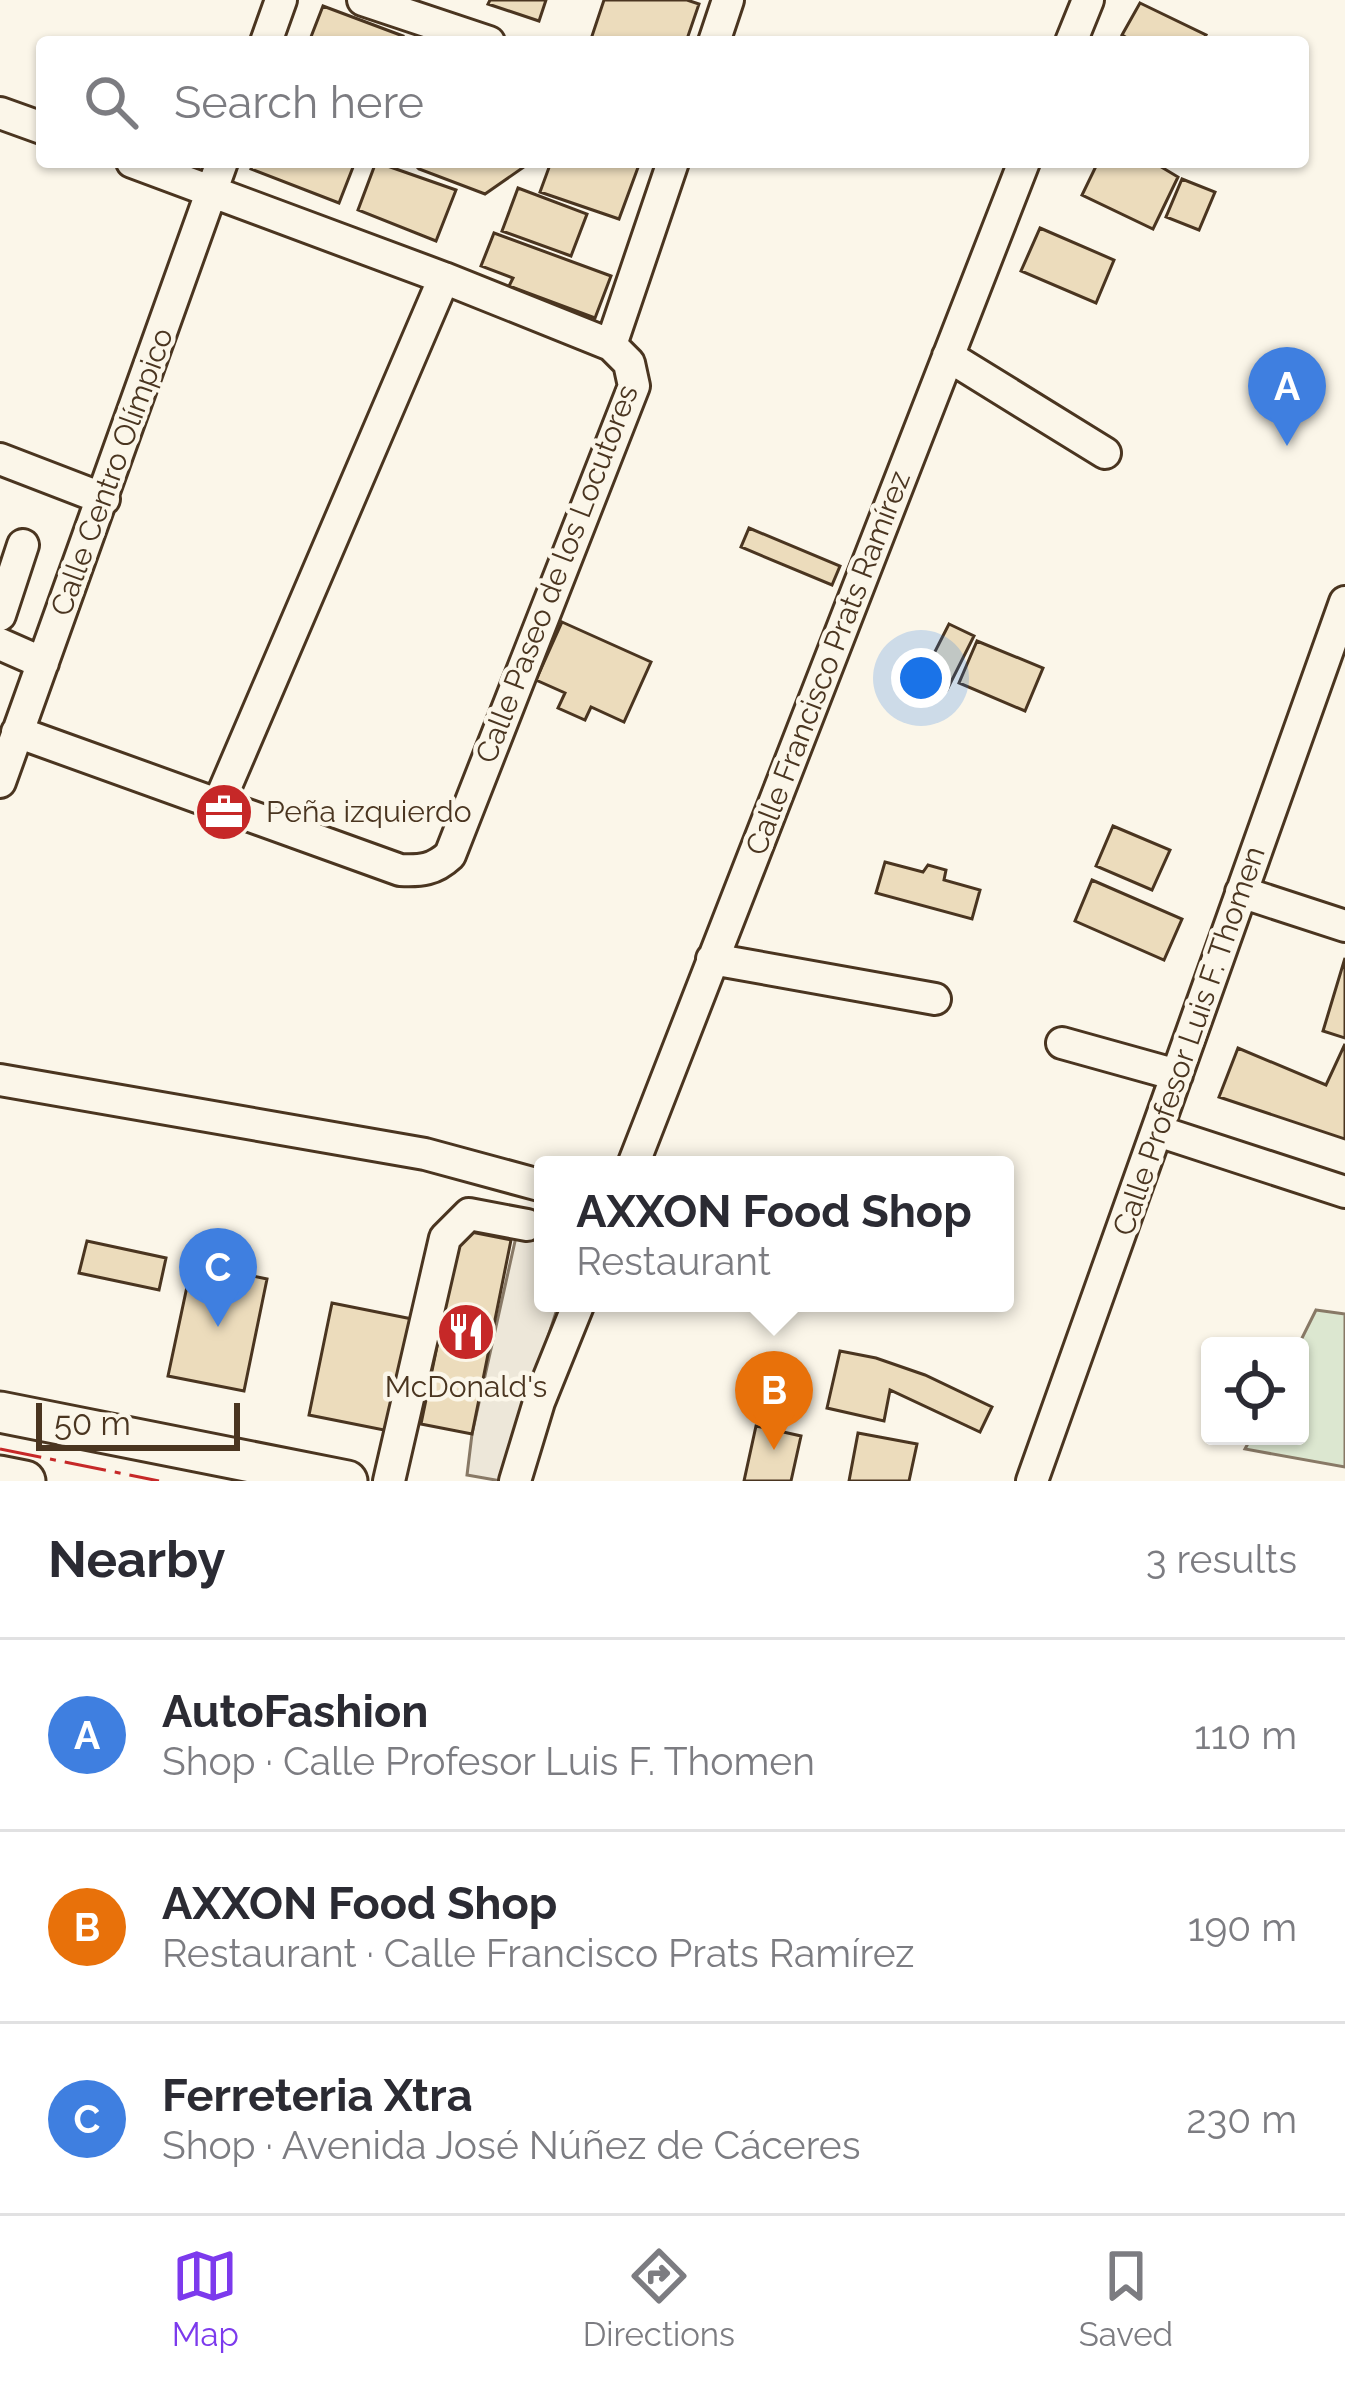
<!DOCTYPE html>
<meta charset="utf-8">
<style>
:root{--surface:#fff;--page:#f2f2f3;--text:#2b2b33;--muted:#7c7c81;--line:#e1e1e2;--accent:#7c3aed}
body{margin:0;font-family:Raleway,sans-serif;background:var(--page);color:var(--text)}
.controls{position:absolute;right:36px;bottom:36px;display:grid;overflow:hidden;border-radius:12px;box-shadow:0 3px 9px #0004}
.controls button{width:108px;height:108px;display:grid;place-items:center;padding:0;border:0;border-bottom:3px solid var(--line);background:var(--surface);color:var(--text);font:60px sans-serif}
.scale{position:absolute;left:36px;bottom:30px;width:204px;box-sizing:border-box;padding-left:12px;border:6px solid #4a3520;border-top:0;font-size:33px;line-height:42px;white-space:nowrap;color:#4a3520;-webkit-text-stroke:9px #fbf6e9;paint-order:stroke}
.you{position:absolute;left:921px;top:678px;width:42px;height:42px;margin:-30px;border:9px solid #fff;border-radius:50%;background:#1a73e8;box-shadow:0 0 0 18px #1a73e833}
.badge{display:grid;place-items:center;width:78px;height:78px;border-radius:50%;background:var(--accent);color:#fff;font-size:39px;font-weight:700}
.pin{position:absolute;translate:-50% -99px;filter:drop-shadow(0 3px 6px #0008)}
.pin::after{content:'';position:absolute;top:63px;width:42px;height:36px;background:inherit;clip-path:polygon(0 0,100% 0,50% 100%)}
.popup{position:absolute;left:534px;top:1156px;width:480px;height:156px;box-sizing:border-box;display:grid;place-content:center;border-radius:12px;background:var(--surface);filter:drop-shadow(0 3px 9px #0005);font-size:39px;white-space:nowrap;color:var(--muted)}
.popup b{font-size:45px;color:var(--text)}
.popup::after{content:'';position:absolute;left:50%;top:100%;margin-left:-24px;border:24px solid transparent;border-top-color:var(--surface)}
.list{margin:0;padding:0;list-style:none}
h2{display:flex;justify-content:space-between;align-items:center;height:156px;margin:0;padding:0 48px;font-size:51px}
h2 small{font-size:39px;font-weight:400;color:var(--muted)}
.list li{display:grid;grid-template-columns:78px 1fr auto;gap:36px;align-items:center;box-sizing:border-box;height:192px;padding:0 48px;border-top:3px solid var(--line)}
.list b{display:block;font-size:45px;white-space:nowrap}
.list p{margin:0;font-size:39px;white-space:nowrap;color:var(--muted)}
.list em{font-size:39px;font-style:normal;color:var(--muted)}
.icon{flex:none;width:66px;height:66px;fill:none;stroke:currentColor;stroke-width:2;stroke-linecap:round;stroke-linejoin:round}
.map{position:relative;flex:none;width:1345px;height:1481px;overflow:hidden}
.search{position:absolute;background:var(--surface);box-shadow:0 3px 9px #0004;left:36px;right:36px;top:36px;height:132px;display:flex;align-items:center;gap:30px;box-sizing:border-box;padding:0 42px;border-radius:12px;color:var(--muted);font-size:45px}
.sheet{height:732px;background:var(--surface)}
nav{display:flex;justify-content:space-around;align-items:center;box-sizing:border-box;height:168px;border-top:3px solid var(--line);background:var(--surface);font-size:33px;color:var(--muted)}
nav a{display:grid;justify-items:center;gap:6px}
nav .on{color:var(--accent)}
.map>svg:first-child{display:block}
</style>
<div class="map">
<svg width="1345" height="1481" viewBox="0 0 1345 1481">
<rect width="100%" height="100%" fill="#fbf6e9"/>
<path fill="#dce7d0" stroke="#887966" stroke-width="3" d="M1316,1310l29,4v153l-100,-18 7,-13h48l-2,-90z"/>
<path fill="#ede7d9" stroke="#887966" stroke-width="3" d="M522,1210l21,7v86h16l-58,178 -34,-6 5,-41z"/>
<path fill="#ecdcbc" stroke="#4a3520" stroke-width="3" d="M490,0h56l-7,21 -51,-17z
M604,0h83l12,4 -13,38h-86l-9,-3z
M1140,3l66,32 -4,7h-68l-12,-7z
M323,6l80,30 -2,6h-92z
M254,162h101l-16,41 -88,-34z
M376,162l80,28 -20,51 -78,-31z
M412,162h119l-46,32 -66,-25z
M551,162h89l-21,57 -79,-27z
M1098,162h55l25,15 -25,52 -71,-34z
M1182,179l33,13 -16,38 -33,-13z
M518,188l69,26 -16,42 -69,-25z
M1040,228l74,32 -18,43 -75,-32z
M494,233l117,43 -16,42 -86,-32 4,-8 -32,-12z
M749,528l91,38 -8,19 -91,-38z
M562,622l89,40 -27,60 -33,-15 -6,13 -27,-12 7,-15 -29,-13z
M949,624l25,12 -27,54 -25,-13z
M977,641l66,27 -18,43 -66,-28z
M1113,826l57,24 -18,40 -56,-24z
M885,862l38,10 5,-7 18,5 -2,10 36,10 -8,29 -96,-26z
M1092,880l90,39 -18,41 -89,-39z
M1345,958v80l-22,-7z
M1345,1044v95l-126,-42 19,-49 88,37z
M461,1230l50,10 -39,194 -51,-10z
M87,1241l79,17 -7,32 -80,-17z
M192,1263l75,16 -23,112 -76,-15z
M332,1303l80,16 -23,112 -80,-16z
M840,1351l36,7 49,17 67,32 -12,25 -90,-42 -6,31 -57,-13z
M756,1426l45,10 -10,45h-47z
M858,1433l59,11 -8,37h-60z"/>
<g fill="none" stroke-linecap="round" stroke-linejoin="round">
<g stroke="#4a3520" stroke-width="36">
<path id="minor" d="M363,0l126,42
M266,42l15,-42
M714,42l14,-42
M1071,42l17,-42
M0,113l42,15
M611,345l62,-183
M948,356l157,97
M0,459l104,40
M0,615l23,-70
M0,644l43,19
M17,732l383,138c21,1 34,0 50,-15l184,-469 -5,-23 -18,-18 -167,-67 -312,-116
M0,782l222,-620
M217,807l227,-529
M1241,892l104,34
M712,959l223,40
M1062,1043l115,32
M0,1080l425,74 118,32
M1158,1131l187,61
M633,1165l391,-1003
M389,1481l56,-243 24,-24 58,11
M515,1481l24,-79 40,-99
M1032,1481l313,-879"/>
</g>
<g stroke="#4a3520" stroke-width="45">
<path id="major" d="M0,1412l347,69
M0,1476l25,5"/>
</g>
<use href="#minor" stroke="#fbf6e9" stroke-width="30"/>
<use href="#major" stroke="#fbf6e9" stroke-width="39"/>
<path stroke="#c62828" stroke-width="3" stroke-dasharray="42 9 6 9" stroke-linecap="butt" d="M0,1449l159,32"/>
</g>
<defs>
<g id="office-disc" transform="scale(3)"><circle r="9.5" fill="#c62828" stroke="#fbf6e9"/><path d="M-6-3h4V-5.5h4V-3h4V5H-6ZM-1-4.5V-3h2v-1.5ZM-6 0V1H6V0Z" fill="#fff"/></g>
<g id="restaurant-disc" transform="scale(3)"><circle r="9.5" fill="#c62828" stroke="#fbf6e9"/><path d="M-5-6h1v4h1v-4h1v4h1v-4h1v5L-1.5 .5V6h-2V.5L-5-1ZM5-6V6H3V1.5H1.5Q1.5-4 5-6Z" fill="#fff"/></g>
</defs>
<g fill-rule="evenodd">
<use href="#office-disc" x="224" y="812"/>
<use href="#restaurant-disc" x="466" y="1332"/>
</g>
<g text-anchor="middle" stroke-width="9" stroke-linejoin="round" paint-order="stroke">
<g font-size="30" fill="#4a3520" stroke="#fbf6e9">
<text transform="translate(112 472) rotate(-70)" y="10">Calle Centro Olímpico</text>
<text transform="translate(557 574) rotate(-69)" y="10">Calle Paseo de los Locutores</text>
<text transform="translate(828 663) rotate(-69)" y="10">Calle Francisco Prats Ramírez</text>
<text transform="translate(1189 1041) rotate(-71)" y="10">Calle Profesor Luis F. Thomen</text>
</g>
<g font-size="30" fill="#4a3520" stroke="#fbf6e9" text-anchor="start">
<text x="266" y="822">Peña izquierdo</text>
<text x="466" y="1397" text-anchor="middle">McDonald's</text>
</g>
</g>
</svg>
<div class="controls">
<button><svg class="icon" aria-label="locate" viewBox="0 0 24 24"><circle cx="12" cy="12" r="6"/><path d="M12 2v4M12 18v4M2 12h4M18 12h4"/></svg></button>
</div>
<div class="scale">50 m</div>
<div class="you"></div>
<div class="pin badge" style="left:1287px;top:446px;background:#3f7fe0">A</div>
<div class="pin badge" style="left:774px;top:1450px;background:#e8710a">B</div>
<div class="popup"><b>AXXON Food Shop</b>Restaurant</div>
<div class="pin badge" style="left:218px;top:1327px;background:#3f7fe0">C</div>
<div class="search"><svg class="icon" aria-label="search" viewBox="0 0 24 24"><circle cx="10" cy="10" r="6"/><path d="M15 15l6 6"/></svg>Search here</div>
</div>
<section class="sheet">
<h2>Nearby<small>3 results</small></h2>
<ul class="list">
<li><span class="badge" style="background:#3f7fe0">A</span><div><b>AutoFashion</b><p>Shop · Calle Profesor Luis F. Thomen</p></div><em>110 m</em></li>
<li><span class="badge" style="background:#e8710a">B</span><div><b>AXXON Food Shop</b><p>Restaurant · Calle Francisco Prats Ramírez</p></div><em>190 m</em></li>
<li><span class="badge" style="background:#3f7fe0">C</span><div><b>Ferreteria Xtra</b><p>Shop · Avenida José Núñez de Cáceres</p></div><em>230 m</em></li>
</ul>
</section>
<nav>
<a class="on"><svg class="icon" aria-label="map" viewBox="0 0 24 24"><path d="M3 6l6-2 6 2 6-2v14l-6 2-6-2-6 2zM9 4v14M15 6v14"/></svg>Map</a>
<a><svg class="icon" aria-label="directions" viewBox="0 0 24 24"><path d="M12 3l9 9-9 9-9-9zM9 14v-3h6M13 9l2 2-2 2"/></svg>Directions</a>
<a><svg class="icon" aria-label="saved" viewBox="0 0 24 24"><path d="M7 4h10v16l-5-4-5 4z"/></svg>Saved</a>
</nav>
